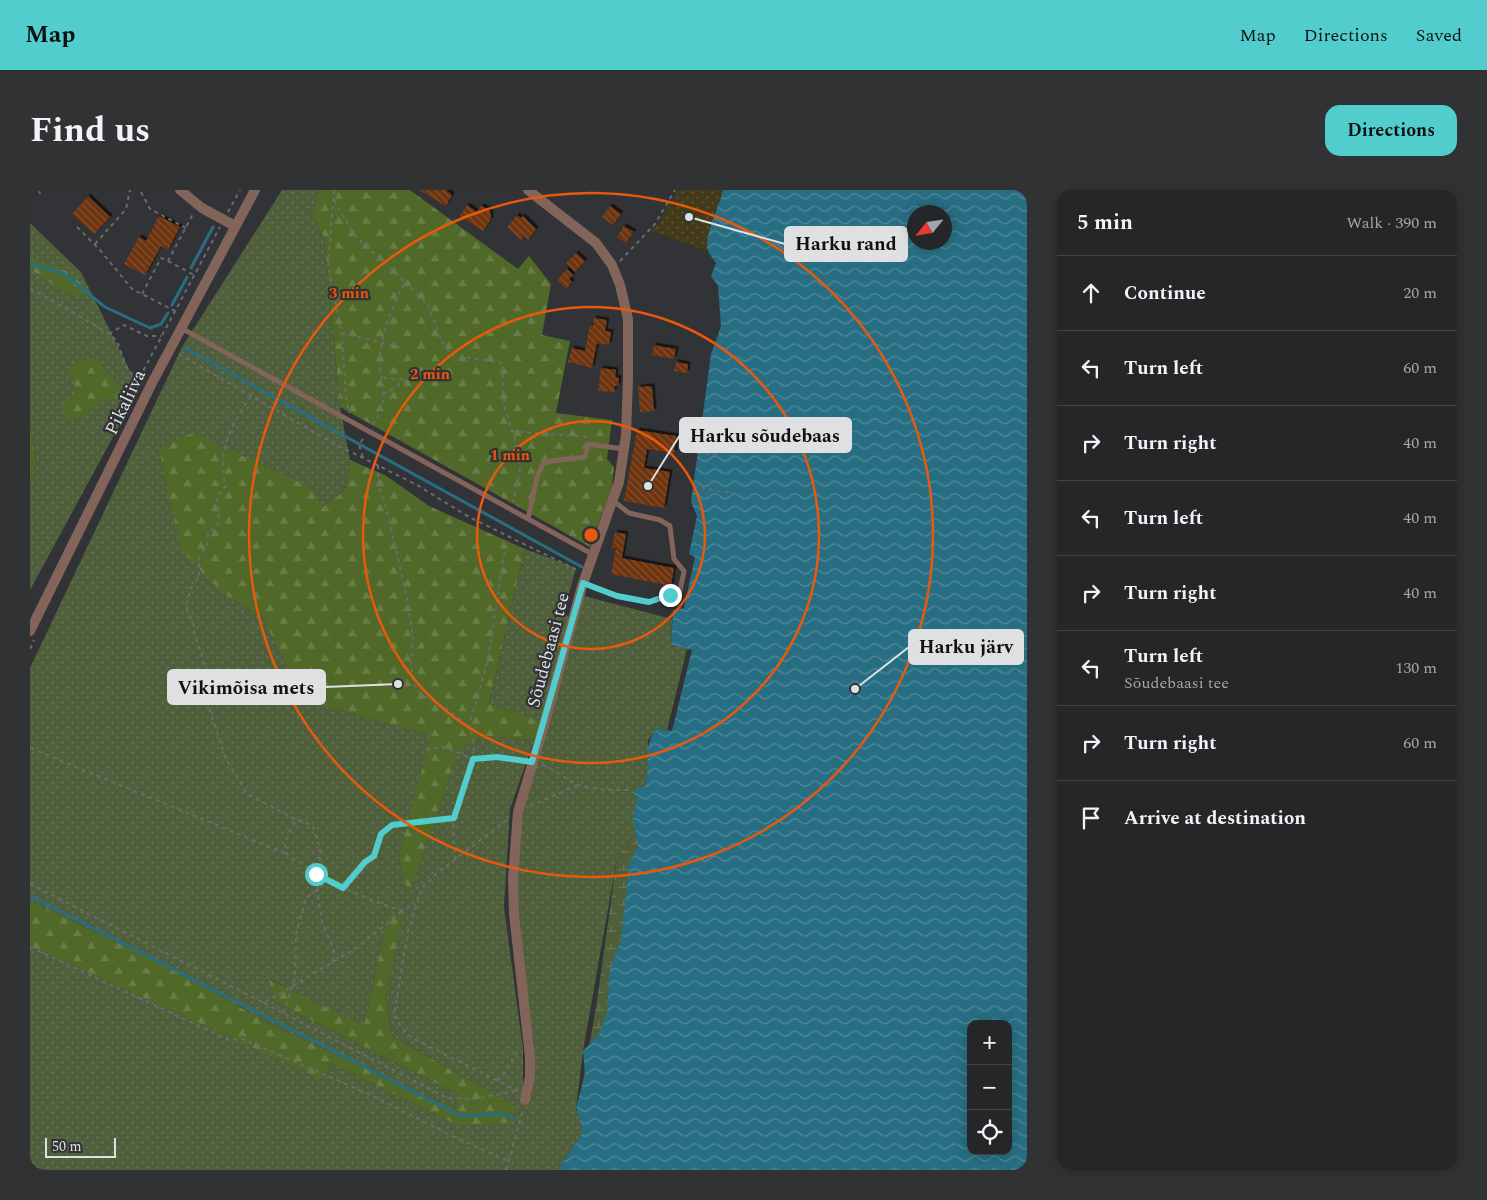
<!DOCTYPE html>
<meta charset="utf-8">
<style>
:root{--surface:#252628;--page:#313234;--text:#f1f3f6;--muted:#a3a5a8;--line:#424345;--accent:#52cdcd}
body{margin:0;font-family:Spectral,serif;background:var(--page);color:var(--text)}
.controls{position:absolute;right:15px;bottom:15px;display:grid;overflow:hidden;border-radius:10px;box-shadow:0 2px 12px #0003}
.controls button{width:45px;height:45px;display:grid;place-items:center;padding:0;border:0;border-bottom:1px solid var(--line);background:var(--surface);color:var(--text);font:25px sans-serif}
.compass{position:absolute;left:877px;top:15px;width:45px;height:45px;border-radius:50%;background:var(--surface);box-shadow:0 2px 12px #0003;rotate:240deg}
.scale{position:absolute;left:15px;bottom:12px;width:71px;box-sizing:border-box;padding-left:5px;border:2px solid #dfe0e2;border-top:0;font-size:14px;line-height:18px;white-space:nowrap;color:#dfe0e2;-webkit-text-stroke:4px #313336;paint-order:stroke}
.stop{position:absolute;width:15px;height:15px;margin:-11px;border:4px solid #52cdcd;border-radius:50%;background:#fff}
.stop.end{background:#52cdcd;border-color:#fff;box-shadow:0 1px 5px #0008}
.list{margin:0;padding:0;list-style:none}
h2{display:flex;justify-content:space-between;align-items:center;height:65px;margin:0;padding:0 20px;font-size:21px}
h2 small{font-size:16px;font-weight:400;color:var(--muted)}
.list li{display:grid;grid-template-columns:32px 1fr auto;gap:15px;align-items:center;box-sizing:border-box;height:75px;padding:0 20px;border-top:1px solid var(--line)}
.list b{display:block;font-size:19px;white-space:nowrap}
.list p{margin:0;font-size:16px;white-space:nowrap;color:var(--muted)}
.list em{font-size:16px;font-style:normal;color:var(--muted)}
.icon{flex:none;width:28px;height:28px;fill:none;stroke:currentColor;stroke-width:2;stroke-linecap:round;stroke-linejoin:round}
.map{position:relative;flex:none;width:997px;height:980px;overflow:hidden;border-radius:15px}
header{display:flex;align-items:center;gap:30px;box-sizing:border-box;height:70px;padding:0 25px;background:var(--accent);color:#111}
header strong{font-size:24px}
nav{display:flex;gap:28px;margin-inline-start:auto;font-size:18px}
.intro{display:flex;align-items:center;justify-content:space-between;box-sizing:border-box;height:120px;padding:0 30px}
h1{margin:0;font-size:35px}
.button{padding:12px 22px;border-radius:15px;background:var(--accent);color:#111;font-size:18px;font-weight:700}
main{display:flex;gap:30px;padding:0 30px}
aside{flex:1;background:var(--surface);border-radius:15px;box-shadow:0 2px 12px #0003}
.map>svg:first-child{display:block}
</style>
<header>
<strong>Map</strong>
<nav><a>Map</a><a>Directions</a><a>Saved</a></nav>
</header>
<div class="intro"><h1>Find us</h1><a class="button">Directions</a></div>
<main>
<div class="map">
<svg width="997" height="980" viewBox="0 0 997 980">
<defs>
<pattern id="grass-dots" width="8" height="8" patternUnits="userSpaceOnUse" patternTransform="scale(1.25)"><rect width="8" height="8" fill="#505f3b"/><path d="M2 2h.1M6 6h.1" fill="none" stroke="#697657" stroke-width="1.8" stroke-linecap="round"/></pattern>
<pattern id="forest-firs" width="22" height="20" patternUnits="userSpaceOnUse" patternTransform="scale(1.25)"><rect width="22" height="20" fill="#506828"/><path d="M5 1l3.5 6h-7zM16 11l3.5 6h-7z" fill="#697d47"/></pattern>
<pattern id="wetland-marsh" width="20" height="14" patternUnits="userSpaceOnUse" patternTransform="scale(1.25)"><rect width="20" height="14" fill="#505f3b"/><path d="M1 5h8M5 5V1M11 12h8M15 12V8" fill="none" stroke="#697657"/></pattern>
<pattern id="sand-dots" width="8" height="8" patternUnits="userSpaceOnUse" patternTransform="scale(1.25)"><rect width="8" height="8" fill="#433a1a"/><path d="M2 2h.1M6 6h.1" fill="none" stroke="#5e563b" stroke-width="1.8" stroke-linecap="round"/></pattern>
<pattern id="water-waves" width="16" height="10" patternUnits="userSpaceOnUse" patternTransform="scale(1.25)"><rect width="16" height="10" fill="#286e83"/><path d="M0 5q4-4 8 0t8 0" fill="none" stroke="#51899a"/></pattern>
<pattern id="building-back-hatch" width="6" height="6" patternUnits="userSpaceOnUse" patternTransform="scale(1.25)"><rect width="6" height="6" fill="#6e3411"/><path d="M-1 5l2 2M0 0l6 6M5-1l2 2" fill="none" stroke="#825133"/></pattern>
<filter id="shadow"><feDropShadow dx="2.5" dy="-2.5" stdDeviation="0" flood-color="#0009"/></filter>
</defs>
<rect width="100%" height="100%" fill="#313336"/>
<path fill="url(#grass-dots)" d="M252,0h37l-8,26 13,21 16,170 10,53 -5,30 -22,17 -16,-21 -83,108 39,24 22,46 36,41 111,31 -34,122 11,37 49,-146 24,-13 52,4 -24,69 -6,98 19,142v43l9,3 2,-50 -13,-92 -4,-75 6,-67 61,-215 88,23 -1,26 16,4 -20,81 -10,-2 -9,12v38l-11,20 -4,39 -16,21 -34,193 -7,57 7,24 -25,38h-528v-224l292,132 8,-15 127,62 59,-19 -125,-70 -5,-42 15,-76 -13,-1 -24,110 -94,-48 4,22 185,94 -4,14 -190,-87 -83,-49 -152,-72v-233l152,-321z
M0,33l51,49 58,117 -109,201v-108l6,-18 -6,-42z
M495,359l51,19 -12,44 6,7 -28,102 -53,-16z"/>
<path fill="url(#forest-firs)" d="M289,0h91l108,79 11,-13 22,28 -9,51 28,6 -14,72 56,7 -5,39 7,8 -2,20 -22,60 -250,-140 -16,-170 -13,-21z
M0,68l36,13 19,15 -4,11 -20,-7 -31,-21z
M60,168l9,2 4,8 23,25 -6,6 -20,-1 -12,18 -20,3 -7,-13 15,-15 -8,-23z
M0,232l6,42 -6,18z
M162,243l116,53 15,21 22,-17 5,-30 35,15 44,31 96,43 -36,155 53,17 -8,19 -52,-4 -24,14 -49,146 -11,-38 33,-122 -110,-31 -36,-41 -22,-46 -39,-24 -43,-44 -22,-101z
M0,711l152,72 83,49 190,87 4,-14 -185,-94 -5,-22 95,47 24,-110 7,-2 7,4 -16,76 5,42 125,70 -8,17 -51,2 -127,-62 -8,16 -292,-133z"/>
<path fill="url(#wetland-marsh)" d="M606,604l39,26 -69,278 6,43 -13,29h-37l12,-12 14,-24 -9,-28 18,-105 20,-143 16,-21z"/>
<path fill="url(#sand-dots)" d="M648,0h45c-4,18 -19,46 -15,61l-57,-20 8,-9z"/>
<path fill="url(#water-waves)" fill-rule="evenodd" d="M693,0h304v980h-469l25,-38 -7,-24 9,-34 -2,-23 16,-17 8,-21 3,-44 11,-28 8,-77 9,-18 -5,-28 4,-20 -3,-4 3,-7h7c9,-24 -4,-37 13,-59l15,3 20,-81 -21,-5 2,-35 11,-2 11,-51 -6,-3 8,-38 -6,-14 20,-148 10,-28 -3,-40 -7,-10 5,-13c-3,-4 -7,-9 -8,-13 -5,-12 12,-45 15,-60zM884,22h30v30h-30zM941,834h37v127h-37z"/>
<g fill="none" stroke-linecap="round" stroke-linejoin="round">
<path stroke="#286e83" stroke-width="3" d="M0,74l33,9 42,34 45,21 11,-4 7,-11
M161,78l22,-41
M142,115l15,-28
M155,158l397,219
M0,706l431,220 43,-2 10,5"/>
</g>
<path fill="url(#building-back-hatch)" filter="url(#shadow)" d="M389,0h27l6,5 -6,11z
M58,6l22,21 -16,17 -22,-20z
M437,15l10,7 4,-6 9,4 1,9 -8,12 -23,-15z
M580,16l11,8 -8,11 -11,-8z
M487,25l4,3 2,-2 13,13 -8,11 -4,-4 -3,4 -14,-13z
M129,26l21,11 -12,23 -7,-4 -16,29 -21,-11 15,-27 7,4z
M594,36l10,6 -8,11 -9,-6z
M546,63l9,8 -10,11 -9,-9z
M537,79l6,6 -4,4 3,3 -6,7 -9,-9z
M564,128l13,2 -2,11 6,1 -2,13 -12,-2 -5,25 -24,-6 4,-14 13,3 5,-26 3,1z
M624,155l22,4 -2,10 -22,-4z
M646,172l12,2 -1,9 -13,-2z
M571,178l15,2 -1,7 4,1 -1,8h-3l-1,6 -16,-1z
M622,196l2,25 -14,1 -2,-25z
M607,240l39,6 -2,17 -27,-4 -3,19 26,4 -6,36 -40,-7z
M585,342l11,2 -4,24 52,10 -3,18 -60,-12 5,-26h-4z"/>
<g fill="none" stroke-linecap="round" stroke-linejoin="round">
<path stroke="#696b6e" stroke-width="2" stroke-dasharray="4 4" stroke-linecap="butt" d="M9,0l2,8
M304,0l-6,75 14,71 4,61 3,16
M111,2l9,17 36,19
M304,10l20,35 51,47c-13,24 -22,46 -25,73 -3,28 14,40 -8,70
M198,22l12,-22
M47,37l23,23 32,39 43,22
M65,54l31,-35 4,-19
M138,71l26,14
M590,71l35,-37 20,-34
M375,92l23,23 13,35 10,15 52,8 1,42 14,45 2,20 -7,32
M0,98l75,43 12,10 10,28 15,15
M112,104l19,-36 7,3 26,-49
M312,143l58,14
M79,144l15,-9 23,11h14
M149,164l154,89 84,42 52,32 108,53
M113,188l-1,-5 78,-146
M353,188l24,2 -23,14
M221,206c-19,28 -35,56 -25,89l-9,13 2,24 -11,12 -1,12 -8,12v19l-8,11 -5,19 7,16 2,12 13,39 2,37 15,46 22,37 50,26
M481,241l76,6
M667,263l22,2
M333,267l-4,-12 5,-8
M348,275v20l8,22 21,90 6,41 -2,23 2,20 7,13 23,12 26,21
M663,296l43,8
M0,459l4,-9
M0,558l257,106
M396,560l18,-3 29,12 24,-2 25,4
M512,575c14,5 24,15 37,20 18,6 36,5 54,5
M500,616l48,-21
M477,630l-70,53 -15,15 -14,43 -14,84 7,12 11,11 106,53
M425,670c0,-14 -3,-30 -1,-43 6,-30 30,-59 15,-90l19,-68 17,-111
M0,694l234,119 94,-56 44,-36
M313,698l22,-26 9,-6 7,-22 11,-9 62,-7
M0,757l199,93 14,-1 130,57 77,39 58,26
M303,771l1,-10 -12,-29 -7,-48 5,-11v-15l-7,-21 -8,-5 -8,-2c-7,7 -16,26 -9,35 5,5 11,7 17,11 32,20 60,33 97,45l13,-7
M234,813l183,95 28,1 40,-8
M254,823l11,-36 1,-43 10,-36 23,-17
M467,891l9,-9 13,-24
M476,980l17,-60"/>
<path stroke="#83645a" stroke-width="5" d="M151,138l411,226
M498,329l9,-42 6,-13 8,-3 34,-4 3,-13 36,5
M553,393l34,13 32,6 31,-11 4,-20 -10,-12 -4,-33 -10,-6 -31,-7 -17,-13"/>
<path stroke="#83645a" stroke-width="10" d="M150,0l22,18 33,18
M0,441l122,-248 103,-193
M495,910l5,-23v-20l-16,-143 -1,-36 5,-66 28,-94 36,-132 37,-104 7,-47 2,-57v-59l-8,-34 -8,-20 -16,-22 -68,-53"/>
</g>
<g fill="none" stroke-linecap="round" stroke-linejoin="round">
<path stroke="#52cdcd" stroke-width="6" d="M286,684l27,14 22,-26 9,-6 7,-22 11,-9 62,-7 19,-59 24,-2 35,5 51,-179 34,13 32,6 21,-7"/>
</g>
<g fill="none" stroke="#e8590c" stroke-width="2.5">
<circle cx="561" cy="345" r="114"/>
<circle cx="561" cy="345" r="228"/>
<circle cx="561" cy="345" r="342"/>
</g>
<g text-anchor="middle" stroke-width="4.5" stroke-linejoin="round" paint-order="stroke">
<g font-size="18" fill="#dfe0e2" stroke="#313336">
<text transform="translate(95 212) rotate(-64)" y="6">Pikaliiva</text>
<text transform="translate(518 460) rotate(-75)" y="6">Sõudebaasi tee</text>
</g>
</g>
<circle cx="561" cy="345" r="8" fill="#e8590c" stroke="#313336" stroke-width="2.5"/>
<g font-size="15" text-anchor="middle" font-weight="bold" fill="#e8590c" stroke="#313336" stroke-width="4.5" stroke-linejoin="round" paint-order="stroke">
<text x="319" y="108">3 min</text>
<text x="400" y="189">2 min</text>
<text x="480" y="270">1 min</text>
</g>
<path fill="none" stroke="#dfe0e2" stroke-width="2" d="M659 27L755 54M618 296L650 245M825 499L879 457M368 494L295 497"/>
<g fill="#dfe0e2" stroke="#313336" stroke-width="2">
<circle cx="659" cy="27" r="5"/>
<circle cx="618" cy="296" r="5"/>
<circle cx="825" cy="499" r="5"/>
<circle cx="368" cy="494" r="5"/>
</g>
<g fill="#dfe0e2" stroke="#dfe0e2" stroke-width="2">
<rect x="755" y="37" width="122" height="34" rx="5"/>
<rect x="650" y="228" width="171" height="34" rx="5"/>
<rect x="879" y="440" width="114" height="34" rx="5"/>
<rect x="138" y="480" width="157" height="34" rx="5"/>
</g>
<g font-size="19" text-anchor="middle" font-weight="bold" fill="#111">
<text x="816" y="60">Harku rand</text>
<text x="735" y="252">Harku sõudebaas</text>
<text x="936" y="463">Harku järv</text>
<text x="216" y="504">Vikimõisa mets</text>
</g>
</svg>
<div class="controls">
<button>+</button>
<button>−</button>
<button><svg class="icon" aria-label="locate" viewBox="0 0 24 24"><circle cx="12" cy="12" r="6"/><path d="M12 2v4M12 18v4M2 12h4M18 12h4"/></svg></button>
</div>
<svg class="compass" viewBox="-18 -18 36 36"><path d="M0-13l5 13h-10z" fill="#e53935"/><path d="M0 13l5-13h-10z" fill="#a3a5a8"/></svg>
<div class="scale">50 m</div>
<div class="stop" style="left:286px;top:684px"></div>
<div class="stop end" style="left:640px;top:405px"></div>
</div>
<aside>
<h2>5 min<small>Walk · 390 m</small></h2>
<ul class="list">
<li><svg class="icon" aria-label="ahead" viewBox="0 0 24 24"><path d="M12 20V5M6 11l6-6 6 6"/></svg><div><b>Continue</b></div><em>20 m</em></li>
<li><svg class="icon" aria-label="left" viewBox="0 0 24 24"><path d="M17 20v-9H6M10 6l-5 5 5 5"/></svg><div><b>Turn left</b></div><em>60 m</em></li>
<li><svg class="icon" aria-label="right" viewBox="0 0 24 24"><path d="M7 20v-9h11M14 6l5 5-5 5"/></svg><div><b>Turn right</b></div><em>40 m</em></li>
<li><svg class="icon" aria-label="left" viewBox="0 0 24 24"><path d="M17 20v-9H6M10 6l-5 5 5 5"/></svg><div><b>Turn left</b></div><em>40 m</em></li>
<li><svg class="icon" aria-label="right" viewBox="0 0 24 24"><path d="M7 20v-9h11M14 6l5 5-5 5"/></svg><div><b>Turn right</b></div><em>40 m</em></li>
<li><svg class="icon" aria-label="left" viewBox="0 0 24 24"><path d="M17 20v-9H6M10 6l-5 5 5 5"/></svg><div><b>Turn left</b><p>Sõudebaasi tee</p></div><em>130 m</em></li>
<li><svg class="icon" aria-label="right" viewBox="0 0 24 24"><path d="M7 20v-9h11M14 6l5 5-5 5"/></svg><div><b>Turn right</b></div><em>60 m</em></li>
<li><svg class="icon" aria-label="arrive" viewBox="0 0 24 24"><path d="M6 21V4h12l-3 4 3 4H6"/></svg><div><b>Arrive at destination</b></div></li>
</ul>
</aside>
</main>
